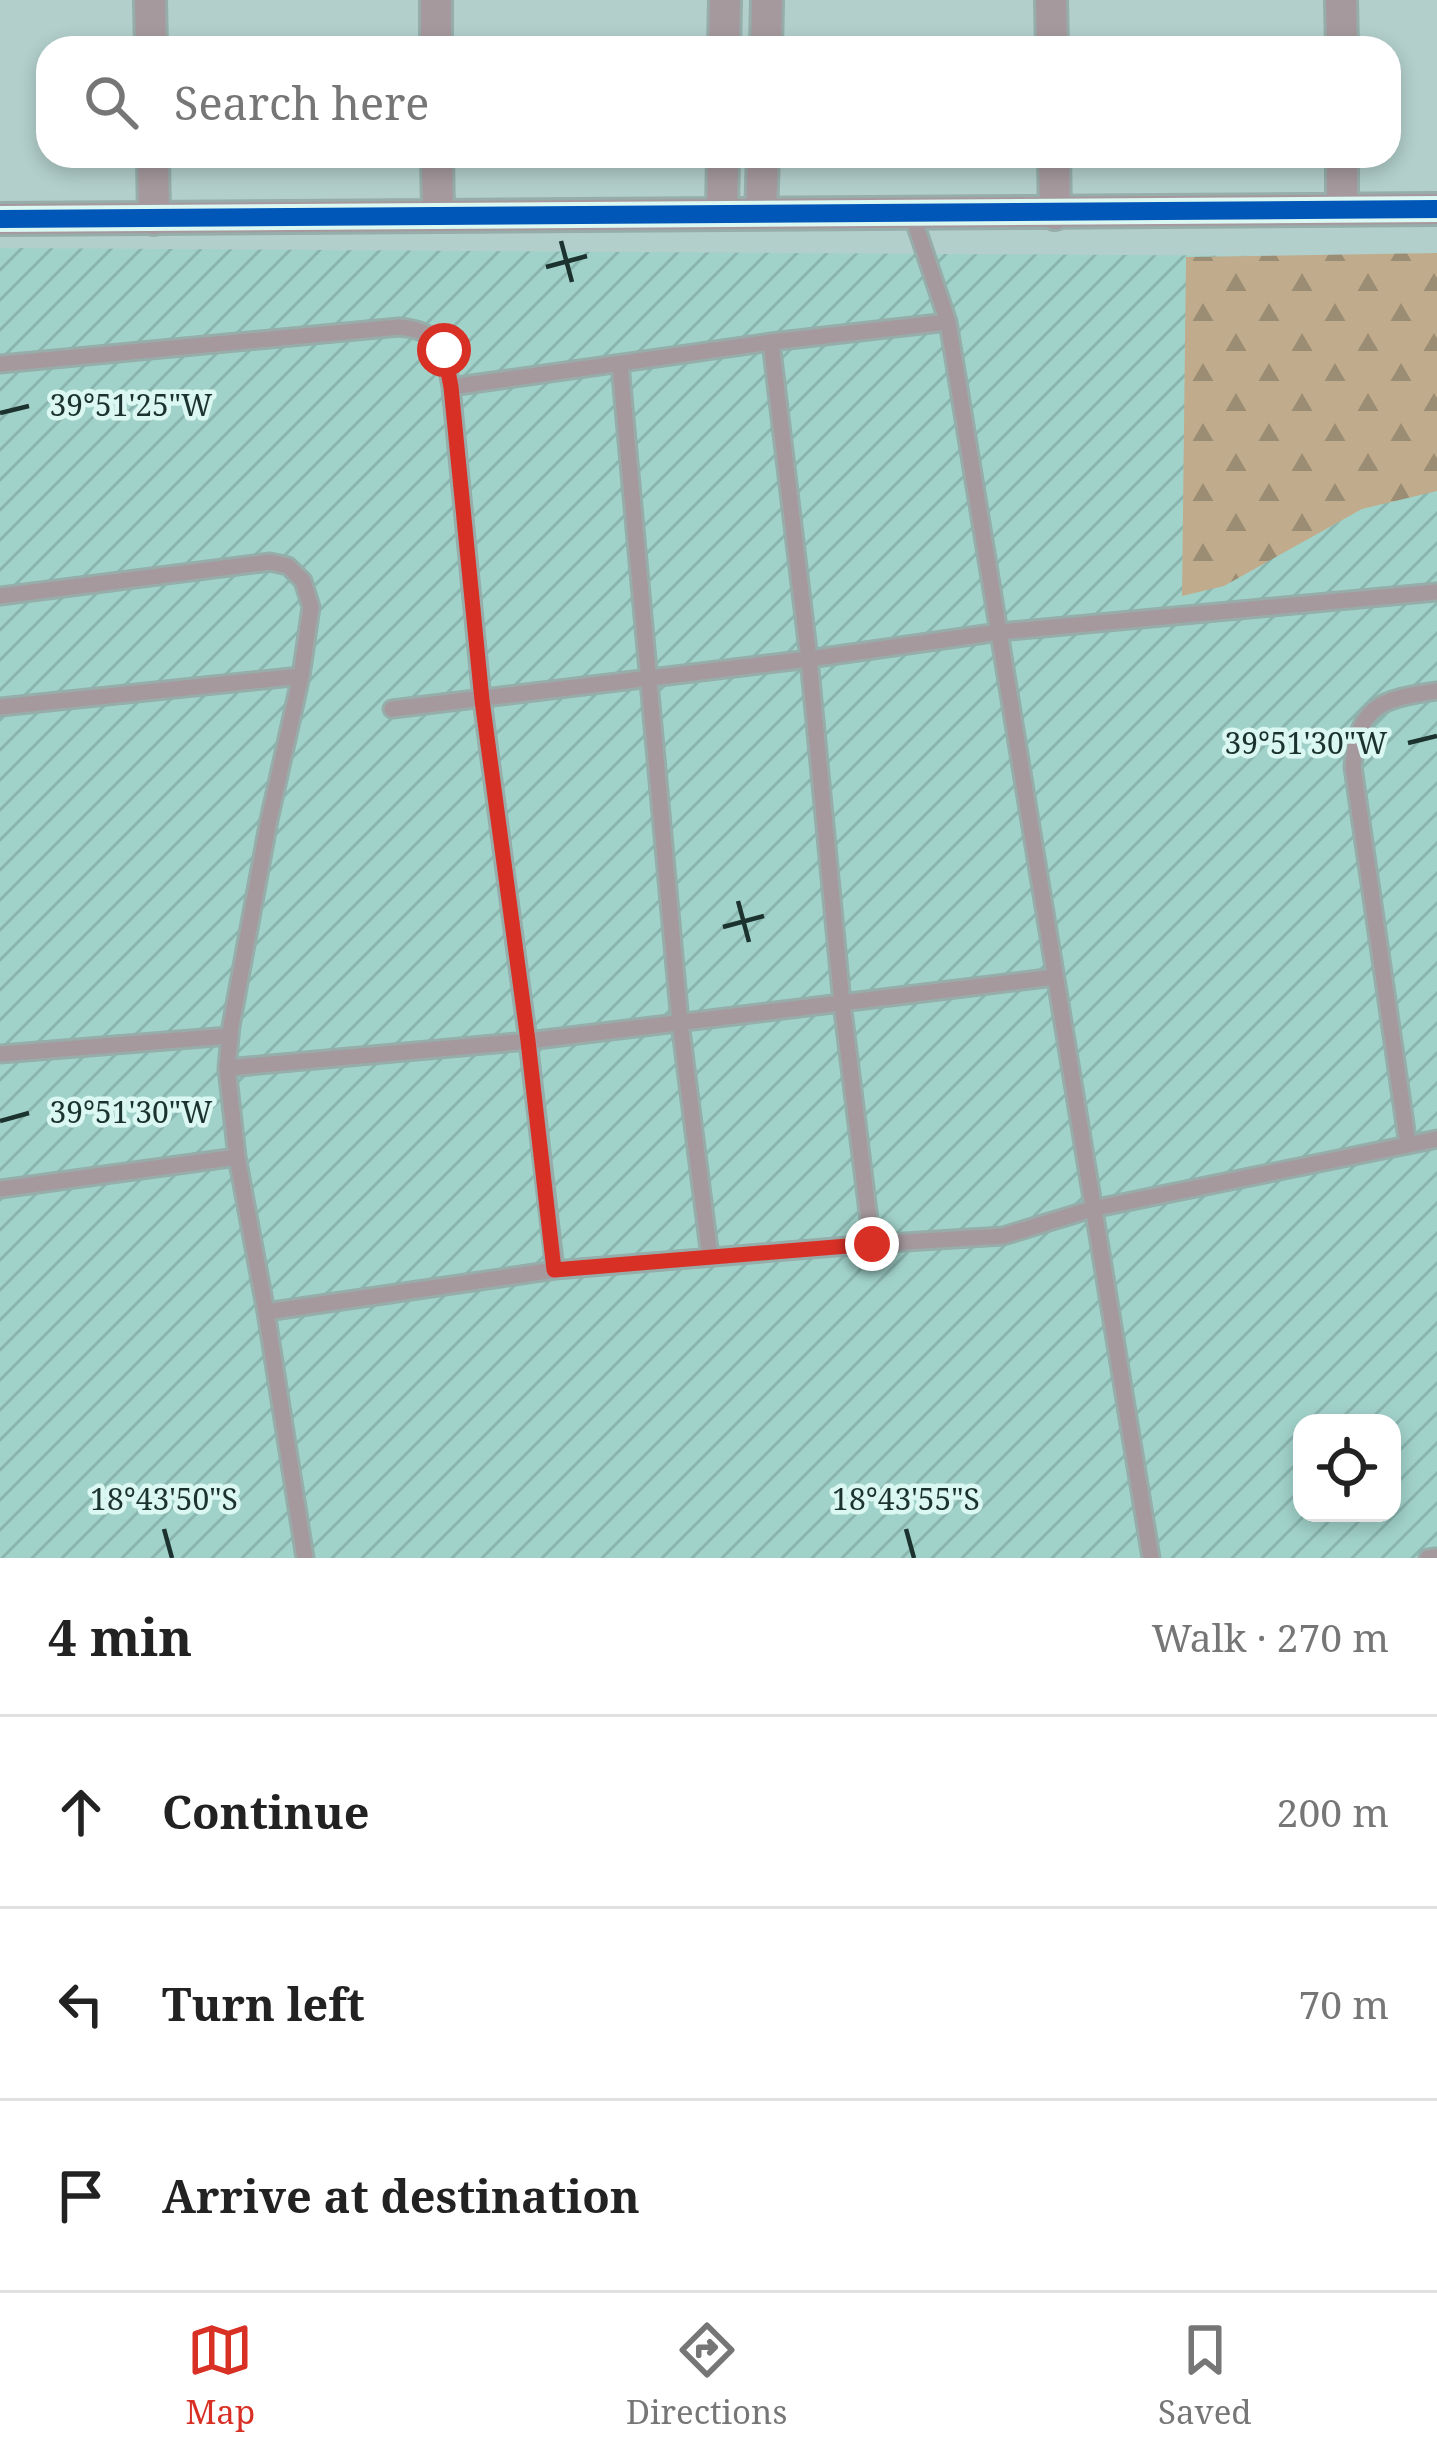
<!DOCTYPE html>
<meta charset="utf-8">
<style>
:root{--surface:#fff;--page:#f6f6f6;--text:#222;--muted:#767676;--line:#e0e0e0;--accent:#d93025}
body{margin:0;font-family:"Noto Serif",serif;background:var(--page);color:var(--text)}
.controls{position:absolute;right:36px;bottom:36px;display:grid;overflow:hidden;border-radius:24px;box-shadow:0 6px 18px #0003}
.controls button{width:108px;height:108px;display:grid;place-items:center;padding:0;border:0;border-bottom:3px solid var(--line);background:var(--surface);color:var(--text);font:60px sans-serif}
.stop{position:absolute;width:36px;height:36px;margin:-27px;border:9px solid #d93025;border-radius:50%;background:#fff}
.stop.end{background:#d93025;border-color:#fff;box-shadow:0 3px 12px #0008}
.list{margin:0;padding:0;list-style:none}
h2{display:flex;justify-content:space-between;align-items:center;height:156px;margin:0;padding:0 48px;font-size:51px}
h2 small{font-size:39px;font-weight:400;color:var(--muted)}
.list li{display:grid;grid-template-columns:78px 1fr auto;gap:36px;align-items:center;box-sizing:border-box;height:192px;padding:0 48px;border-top:3px solid var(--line)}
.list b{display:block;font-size:45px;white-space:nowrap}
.list em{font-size:39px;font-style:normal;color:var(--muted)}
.icon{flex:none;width:66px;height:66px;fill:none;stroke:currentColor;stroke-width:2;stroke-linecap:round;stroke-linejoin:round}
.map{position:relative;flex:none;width:1437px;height:1558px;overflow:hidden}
.search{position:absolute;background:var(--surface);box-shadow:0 6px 18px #0003;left:36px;right:36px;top:36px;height:132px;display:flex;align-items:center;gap:30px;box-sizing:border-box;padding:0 42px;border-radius:36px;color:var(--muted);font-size:45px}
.sheet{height:732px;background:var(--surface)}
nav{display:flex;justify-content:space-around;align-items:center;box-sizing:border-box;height:168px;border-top:3px solid var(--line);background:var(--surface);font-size:33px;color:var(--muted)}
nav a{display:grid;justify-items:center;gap:6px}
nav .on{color:var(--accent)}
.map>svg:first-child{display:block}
</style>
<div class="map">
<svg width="1437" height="1558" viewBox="0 0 1437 1558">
<defs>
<pattern id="industrial-furrows" width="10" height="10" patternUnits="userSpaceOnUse" patternTransform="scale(3)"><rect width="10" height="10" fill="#a1d2ca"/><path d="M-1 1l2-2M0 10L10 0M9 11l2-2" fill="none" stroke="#8ab5ae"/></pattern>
<pattern id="forest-firs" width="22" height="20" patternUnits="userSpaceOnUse" patternTransform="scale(3)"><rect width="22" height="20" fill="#c0ac8c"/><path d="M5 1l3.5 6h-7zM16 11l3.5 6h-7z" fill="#9b8d73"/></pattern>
</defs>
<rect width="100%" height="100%" fill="#b2cfcb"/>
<path fill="url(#industrial-furrows)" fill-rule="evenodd" d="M0,248l1437,9v1301h-1437zM1302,1423h90v90h-90z"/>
<path fill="url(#forest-firs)" d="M1437,253v238l-75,18 -138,77 -42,10 4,-339z"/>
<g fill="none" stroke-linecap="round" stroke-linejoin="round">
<g stroke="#96adaa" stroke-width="21">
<path id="lane" d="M911,211l37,111
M771,342l38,317 33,344 30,241
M0,364l399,-37c43,4 45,22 52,60l31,313 46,341 27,229
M620,364l60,658 30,235
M451,387l320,-45 177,-20 203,1236
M0,596l270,-34 18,4 15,15 8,26 -10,69 -32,144 -38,206 -4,42 10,89 29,155 39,246
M0,707l301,-31
M392,709l417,-50 190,-27 438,-40
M0,1054l229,-18
M227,1068l301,-27 527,-64
M1408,1145l-55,-378c4,-62 28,-68 84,-76
M0,1189l237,-32
M266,1312l289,-42 317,-26 131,-8 89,-27 345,-70
M1428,1558l9,-1"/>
</g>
<g stroke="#96adaa" stroke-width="36">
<path id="street" d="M150,0l1,48
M436,0v48
M1051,0l1,48
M1341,0l1,48
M724,48l1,-48
M766,48l1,-48
M153,156l1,63
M437,156l1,58
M1054,156l1,58
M1342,156v54
M722,212l1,-56
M761,213l2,-57
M0,219l1437,-10"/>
</g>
<use href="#lane" stroke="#a6999d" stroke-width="15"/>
<use href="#street" stroke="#a6999d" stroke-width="30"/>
<g stroke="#dbf7f2" stroke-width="26">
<path id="cycleway" d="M0,219l1437,-10"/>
</g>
<use href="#cycleway" stroke="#0057b8" stroke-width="18"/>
</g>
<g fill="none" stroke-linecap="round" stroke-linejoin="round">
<path stroke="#d93025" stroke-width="15" d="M444,350l7,37 31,313 46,341 26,229 318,-26"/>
</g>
<path fill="none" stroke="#1c322f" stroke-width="4.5" d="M561,241l11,41M546,267l41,-11M0,413l29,-7M1408,743l29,-7M738,901l11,41M723,927l41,-11M0,1121l29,-8M164,1529l8,29M906,1529l8,29"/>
<g font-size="30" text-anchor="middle" fill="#1c322f" stroke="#dbf7f2" stroke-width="9" stroke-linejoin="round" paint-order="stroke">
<text x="131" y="416">39°51'25"W</text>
<text x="1306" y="754">39°51'30"W</text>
<text x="131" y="1123">39°51'30"W</text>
<text x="164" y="1510">18°43'50"S</text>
<text x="906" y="1510">18°43'55"S</text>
</g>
</svg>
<div class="controls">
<button><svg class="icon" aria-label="locate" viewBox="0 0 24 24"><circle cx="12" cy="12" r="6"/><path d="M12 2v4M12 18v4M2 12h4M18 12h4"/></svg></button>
</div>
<div class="stop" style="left:444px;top:350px"></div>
<div class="stop end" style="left:872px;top:1244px"></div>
<div class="search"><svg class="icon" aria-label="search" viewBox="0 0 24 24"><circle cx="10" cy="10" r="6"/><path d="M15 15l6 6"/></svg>Search here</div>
</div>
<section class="sheet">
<h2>4 min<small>Walk · 270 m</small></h2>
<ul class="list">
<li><svg class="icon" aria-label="ahead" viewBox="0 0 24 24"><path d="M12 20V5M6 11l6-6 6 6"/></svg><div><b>Continue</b></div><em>200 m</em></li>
<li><svg class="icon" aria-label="left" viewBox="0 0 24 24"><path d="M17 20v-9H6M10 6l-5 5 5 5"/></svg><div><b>Turn left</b></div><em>70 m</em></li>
<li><svg class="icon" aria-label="arrive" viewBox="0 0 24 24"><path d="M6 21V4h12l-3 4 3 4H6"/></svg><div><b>Arrive at destination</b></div></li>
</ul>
</section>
<nav>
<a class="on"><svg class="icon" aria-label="map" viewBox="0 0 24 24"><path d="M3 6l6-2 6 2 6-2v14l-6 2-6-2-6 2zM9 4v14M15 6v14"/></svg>Map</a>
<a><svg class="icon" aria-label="directions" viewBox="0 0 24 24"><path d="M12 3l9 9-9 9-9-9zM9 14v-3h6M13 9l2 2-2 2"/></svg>Directions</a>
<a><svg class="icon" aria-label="saved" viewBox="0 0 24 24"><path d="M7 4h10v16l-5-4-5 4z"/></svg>Saved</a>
</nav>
